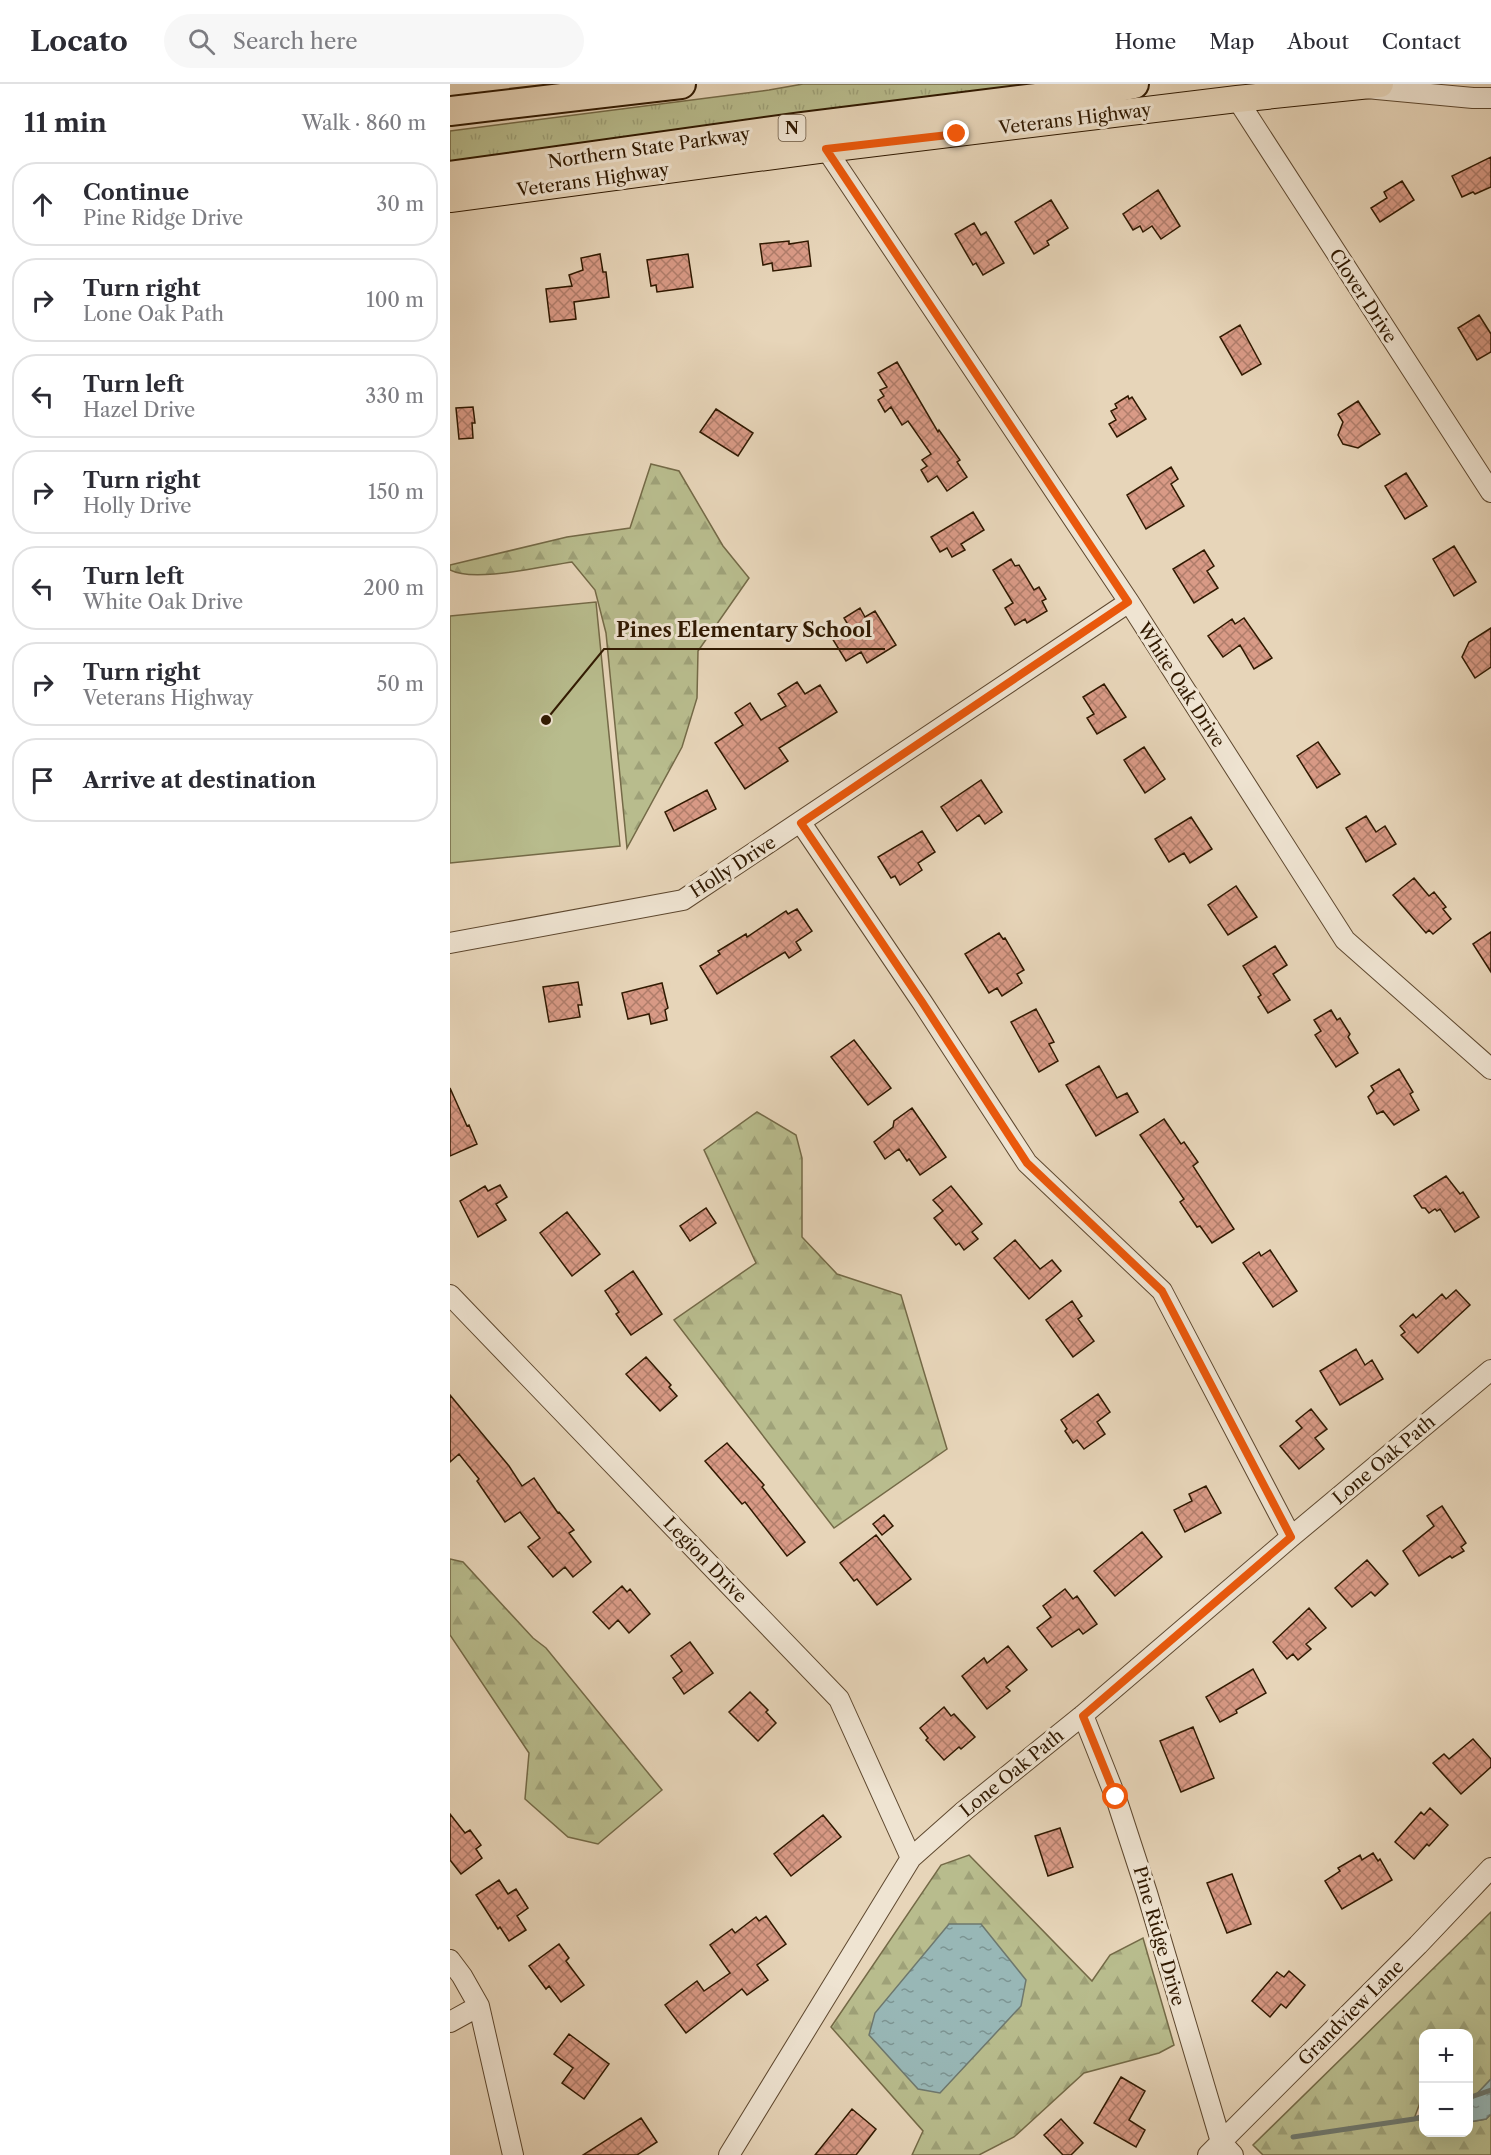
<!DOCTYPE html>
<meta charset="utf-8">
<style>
:root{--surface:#fff;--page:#f7f7f7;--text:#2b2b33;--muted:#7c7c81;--line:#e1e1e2}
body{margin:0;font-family:"Libre Caslon Text",serif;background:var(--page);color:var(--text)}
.controls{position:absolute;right:18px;bottom:18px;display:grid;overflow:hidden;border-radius:12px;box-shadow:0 6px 24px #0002}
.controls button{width:54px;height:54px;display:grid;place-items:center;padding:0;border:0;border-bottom:2px solid var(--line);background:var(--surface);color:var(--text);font:30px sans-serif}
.stop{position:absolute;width:18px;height:18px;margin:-14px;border:4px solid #ea580c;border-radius:50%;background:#fff}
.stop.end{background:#ea580c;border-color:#fff;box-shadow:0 2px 6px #0008}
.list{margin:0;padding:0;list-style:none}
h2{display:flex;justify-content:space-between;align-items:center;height:78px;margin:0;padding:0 24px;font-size:26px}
h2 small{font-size:20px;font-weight:400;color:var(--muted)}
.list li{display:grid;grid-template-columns:39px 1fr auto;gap:18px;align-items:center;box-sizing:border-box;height:84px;margin:0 12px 12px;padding:0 12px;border:2px solid var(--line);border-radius:24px}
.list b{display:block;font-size:22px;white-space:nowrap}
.list p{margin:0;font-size:20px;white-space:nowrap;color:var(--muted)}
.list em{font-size:20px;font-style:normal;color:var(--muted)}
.icon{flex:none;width:33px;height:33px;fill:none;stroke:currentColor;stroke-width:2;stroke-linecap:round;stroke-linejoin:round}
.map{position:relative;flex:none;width:1041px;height:2071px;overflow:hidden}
header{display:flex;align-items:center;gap:36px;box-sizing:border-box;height:84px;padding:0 30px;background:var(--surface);border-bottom:2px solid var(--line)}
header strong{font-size:28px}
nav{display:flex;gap:33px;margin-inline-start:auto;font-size:21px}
.search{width:420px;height:54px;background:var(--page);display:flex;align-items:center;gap:15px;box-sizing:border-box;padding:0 21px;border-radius:33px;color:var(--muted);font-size:22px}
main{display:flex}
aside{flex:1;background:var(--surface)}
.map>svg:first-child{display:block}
</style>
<header>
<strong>Locato</strong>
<div class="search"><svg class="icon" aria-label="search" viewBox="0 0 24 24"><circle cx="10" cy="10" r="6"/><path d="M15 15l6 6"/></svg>Search here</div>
<nav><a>Home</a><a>Map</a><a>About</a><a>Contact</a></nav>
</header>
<main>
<aside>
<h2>11 min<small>Walk · 860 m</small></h2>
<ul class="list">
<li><svg class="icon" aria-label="ahead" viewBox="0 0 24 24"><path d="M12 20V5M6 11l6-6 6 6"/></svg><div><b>Continue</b><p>Pine Ridge Drive</p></div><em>30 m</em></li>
<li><svg class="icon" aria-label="right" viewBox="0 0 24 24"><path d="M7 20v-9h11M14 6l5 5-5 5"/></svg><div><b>Turn right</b><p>Lone Oak Path</p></div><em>100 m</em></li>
<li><svg class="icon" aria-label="left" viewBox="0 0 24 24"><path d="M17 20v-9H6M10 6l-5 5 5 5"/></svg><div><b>Turn left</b><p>Hazel Drive</p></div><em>330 m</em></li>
<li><svg class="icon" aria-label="right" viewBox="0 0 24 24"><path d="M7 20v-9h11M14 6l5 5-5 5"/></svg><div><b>Turn right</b><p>Holly Drive</p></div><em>150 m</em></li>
<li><svg class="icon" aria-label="left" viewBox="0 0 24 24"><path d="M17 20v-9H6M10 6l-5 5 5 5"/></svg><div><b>Turn left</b><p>White Oak Drive</p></div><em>200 m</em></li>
<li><svg class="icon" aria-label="right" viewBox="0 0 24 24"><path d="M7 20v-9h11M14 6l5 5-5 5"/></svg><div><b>Turn right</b><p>Veterans Highway</p></div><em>50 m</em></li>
<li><svg class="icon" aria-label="arrive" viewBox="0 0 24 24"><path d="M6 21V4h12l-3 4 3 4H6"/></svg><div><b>Arrive at destination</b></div></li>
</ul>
</aside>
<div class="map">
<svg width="1041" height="2071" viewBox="0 0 1041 2071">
<defs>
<pattern id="grass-tufts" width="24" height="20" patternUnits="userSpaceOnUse" patternTransform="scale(1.5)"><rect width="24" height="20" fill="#b8bc8d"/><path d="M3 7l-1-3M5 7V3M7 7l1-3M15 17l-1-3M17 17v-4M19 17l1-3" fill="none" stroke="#9ea178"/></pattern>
<pattern id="forest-firs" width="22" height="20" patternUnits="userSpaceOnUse" patternTransform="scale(1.5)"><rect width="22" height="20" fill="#b8bc8d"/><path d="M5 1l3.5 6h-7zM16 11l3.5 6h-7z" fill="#9ea178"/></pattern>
<pattern id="water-ripples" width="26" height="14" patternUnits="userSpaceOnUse" patternTransform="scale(1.5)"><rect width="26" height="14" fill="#98b7b6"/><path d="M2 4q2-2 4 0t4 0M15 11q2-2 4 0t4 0" fill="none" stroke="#7c9492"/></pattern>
<pattern id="building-cross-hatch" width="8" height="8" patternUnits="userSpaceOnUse" patternTransform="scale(1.5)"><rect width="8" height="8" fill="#d99a86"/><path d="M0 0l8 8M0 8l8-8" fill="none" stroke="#b07d6b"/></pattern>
</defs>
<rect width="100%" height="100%" fill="#e7d5b9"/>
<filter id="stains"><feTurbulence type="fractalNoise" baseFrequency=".00333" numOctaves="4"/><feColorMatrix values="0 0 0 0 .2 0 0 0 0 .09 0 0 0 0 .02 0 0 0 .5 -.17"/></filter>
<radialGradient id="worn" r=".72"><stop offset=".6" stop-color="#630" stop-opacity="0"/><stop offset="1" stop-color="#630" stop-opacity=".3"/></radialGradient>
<path fill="url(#grass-tufts)" stroke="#746a47" stroke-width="1.5" d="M353,0h238l-163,19 -428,59v-31l319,-41z"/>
<path fill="url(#forest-firs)" stroke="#746a47" stroke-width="1.5" d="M201,380l28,7 44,75 26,32 -51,73 -1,47 -15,49 -55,101 -21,-215 -11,-43 -23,-28c-29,4 -98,21 -122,8v-5l117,-28 63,-9z
M307,1028l39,23 6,23v79l35,37 64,21 46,154 -113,79 -160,-208 82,-57 -52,-113z
M0,1475l13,3 70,76 13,10 116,142 -64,54 -30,-7 -43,-38 4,-46 -79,-118z
M519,1771l123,126 18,-26 33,-17 31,107 -15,8 -75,20 -70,64 -35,18h-67l11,-24 -92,-104 110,-162z
M1041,1828v167l-19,20h-3l-1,-65h-44l-1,66h-2l-7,19 9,2 1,11h44l1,-10 17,-3 5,-5v41h-228l-10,-10z"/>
<path fill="#b8bc8d" stroke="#746a47" stroke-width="1.5" d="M146,518l24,244 -170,17v-247z"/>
<path fill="url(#water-ripples)" stroke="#6e786e" stroke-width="1.5" d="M499,1840h32l45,56 -5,26 -81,87 -22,-4 -49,-54 6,-22z
M1041,1995v35l-5,5 -17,3v-23h3z"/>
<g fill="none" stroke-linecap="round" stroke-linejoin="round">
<path stroke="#6e786e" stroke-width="5" d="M1018,2014l23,-8
M843,2053l121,-18 10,-3"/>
</g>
<path fill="url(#building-cross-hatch)" stroke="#301901" stroke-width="1.5" d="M1041,73v30l-16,7 -2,-2 -11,5 -10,-21z
M952,97l12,19 -34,22 -9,-14 16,-10 -3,-6z
M708,106l22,36 -19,13 -9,-13 -9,6 -3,-6 -7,4 -10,-16z
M601,116l17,28 -21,13 2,4 -15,9 -19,-32z
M524,139l7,12 5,-3 18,31 -21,12 -7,-12 -3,2 -18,-31z
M339,157v3l19,-3 3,25 -38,5 -1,-8 -9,2 -3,-21z
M150,170l3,18h3l3,25 -35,5 2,17 -26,3 -4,-33 26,-3 -3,-11 14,-5 -2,-12z
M238,170l5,33 -36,5 -1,-7 -5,1 -4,-26z
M1029,231l12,19v18l-14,8 -19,-32z
M790,241l21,39 -19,11 -22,-38z
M447,278l41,70 1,-2 21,30 -3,2 10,15 -20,14 -10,-15 -9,6 -7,-12 6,-4 -5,-6 9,-6 -23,-33 -6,4 -11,-18 -6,5 -7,-12 6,-4 -4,-6 7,-3 -9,-14z
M678,312l1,3 3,-2 14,22 -29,18 -8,-13 7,-4 -5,-9 6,-3 -2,-4z
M908,317l22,33 -22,14 -15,-4 -5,-9 5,-13 -5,-8z
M23,323l2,16h-3l1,15 -14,1 -3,-31z
M266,325l37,24 -15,23 -38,-24z
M721,383l7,12 -7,5 13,22 -38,23 -19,-34z
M956,389l21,33 -22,13 -20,-33z
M523,428l11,18 -23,14 4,6 -13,7 -5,-9 -7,4 -9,-15z
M1004,462l22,36 -22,14 -21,-37z
M754,466l10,16 -7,5 11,17 -24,15 -21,-34z
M561,475l4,7 4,-1 15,25 5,-3 7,12 -4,2 5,10 -20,12 -2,-4 -10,6 -10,-17 8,-5 -20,-33z
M410,524l5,9 10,-6 21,34 -29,18 -6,-11 -15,9 -14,-23 15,-9 -3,-4 3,-2 -3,-5z
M794,534l28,40 -18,11 -14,-24 -17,12 -15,-21 24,-17 3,5z
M1041,544v39l-16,11 -13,-21 7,-15z
M347,598l8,12 15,-9 17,27 -58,36 9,13 -43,28 -30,-46 28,-18 -8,-12 15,-10 11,17 25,-14 -8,-12z
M654,600l22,33 -29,17 -10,-16 7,-4 -11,-17z
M868,658l22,32 -23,14 -20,-32z
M694,663l21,32 -20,14 -21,-33z
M531,696l21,32 -17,12 -6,-9 -22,16 -16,-24z
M257,706l9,19 -42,22 -9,-19z
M916,732l10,16 9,-6 11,18 -30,18 -20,-34z
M741,733l21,32 -22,14 -6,-10 -15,9 -14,-23z
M472,747l13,21 -17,11 4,7 -22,15 -5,-9 -4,2 -13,-21z
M964,794l15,18 5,-4 12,15 -3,2 8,10 -18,15 -4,-4 -3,3 -33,-38z
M786,802l21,31 -29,18 -20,-30z
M347,825l15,22 -16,11 5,8 -12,8 -4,-6 -68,42 -17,-28 20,-12 -2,-3 28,-17 1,3 39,-26 2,3z
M1041,848v40l-18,-28z
M549,849l4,6 2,-1 19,32 -7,4 5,9 -20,13 -5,-8 -8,5 -24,-39z
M825,862l12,19 -14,9 17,26 -22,13 -10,-16 3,-2 -18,-29z
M128,898l4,23h-4l2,12 -31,5 -6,-35z
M212,899l6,25 -3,2 2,10 -16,4 -2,-10 -21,5 -6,-26z
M586,925l18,33 -5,2 9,17 -19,11 -28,-50z
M881,926l6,10 3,-2 10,16 -2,3 10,16 -22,14 -21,-32 6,-4 -7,-11z
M404,956l37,48 -23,17 -37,-48z
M649,982l18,32 10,-5 11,19 -42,24 -30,-51z
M949,985l14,23 -3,2 9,16 -25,15 -11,-14 -6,3 -9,-17 6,-6 -3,-5z
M0,1004l17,38 2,-1 8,19 -27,12z
M462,1024l34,49 -26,18 -11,-16 -2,2 -8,-12 -14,10 -11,-17 19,-15 1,-6z
M714,1035l17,25 3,-2 14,20 -5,4 41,63 -22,14 -12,-17 -3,1 -17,-25 4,-3 -44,-64z
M996,1092l14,18 3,-2 16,25 -24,15 -15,-23 -3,2 -2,-2 -6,4 -4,-5h-3l-8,-12z
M50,1101l7,12 -11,7 10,16 -28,17 -18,-36 25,-15 3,5z
M501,1102l31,38 -10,8 6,7 -14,11 -5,-7 -3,2 -22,-27 9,-7 -10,-11z
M256,1124l10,15 -26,18 -10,-15z
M117,1128l33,42 -28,22 -32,-43z
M565,1156l25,29 12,-9 9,11 -32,28 -35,-41z
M820,1166l27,41 -24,16 -30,-44 16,-11 2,4z
M183,1187l29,43 -31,21 -15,-21 3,-2 -14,-21z
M1006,1206l14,15 -52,48 -17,-18 4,-3 -5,-6 13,-12 3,4 26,-24 4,5z
M622,1217l10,15 -4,3 16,22 -21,16 -27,-37z
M906,1265l9,16 7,-5 11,19 -43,26 -20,-34z
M196,1273l25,28 -2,2 8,9 -17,15 -34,-37z
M648,1310l12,18 -13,10 8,12 -21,15 -7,-9 -4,3 -8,-12 2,-2 -6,-9z
M0,1311l59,71 13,20 12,-8 24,35 1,-1 15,18 -5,3 22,29 -18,15 -8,-10 -12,10 -25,-30 12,-9 -20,-26 -15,10 -28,-41 2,-2 -20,-25 -9,8z
M861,1325l16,20 -12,9 9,11 -25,20 -19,-23 22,-18 -6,-7z
M277,1359l37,42 -2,2 43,55 -18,14 -42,-54 -3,2 -37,-43z
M756,1402l15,27 -36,19 -11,-22 18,-9 -3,-7z
M992,1422l24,37 -5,4 3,4 -12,7 -2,-2 -31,20 -16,-25 31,-25 -7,-10z
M434,1431l9,11 -11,9 -9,-11z
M692,1448l20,25 -47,39 -21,-25z
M426,1451l35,44 -34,26 -20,-26 -3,2 -14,-18z
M917,1476l21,24 -13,12 -4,-4 -19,15 -17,-19z
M172,1502l5,6 3,-3 20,25 -21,19 -11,-13 -9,9 -16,-17z
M615,1505l8,10 4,-3 20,28 -14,10 -4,-5 -27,18 -15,-19 14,-11 -8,-11z
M859,1524l17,20 -20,16 5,5 -13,11 -5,-6 -6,5 -14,-17z
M240,1558l23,31 -29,21 -11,-16 9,-7 -11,-15z
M558,1562l19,24 -21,17 4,4 -23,18 -25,-33 22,-18 3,5z
M803,1585l13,24 -30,17 1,3 -17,9 -14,-25z
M300,1608l18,18 -2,2 10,11 -18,18 -29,-29z
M494,1623l7,9 3,-2 21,23 -14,12 -2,-2 -15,13 -18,-20 2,-2 -8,-10z
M743,1643l21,51 -33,14 -21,-51z
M1023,1655l18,20v8l-30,27 -28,-31 11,-9 5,5z
M980,1724l18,17 -19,21 -2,-2 -13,15 -19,-17 26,-30 3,3z
M0,1730l15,19 5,-3 11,15 -5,4 6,9 -21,16 -11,-14z
M373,1731l18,22 -50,39 -17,-22z
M610,1744l13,39 -25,9 -13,-40z
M923,1769l5,8 2,-2 12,21 -50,29 -17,-28 15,-10 -2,-3 22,-13 2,5z
M782,1790l19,50 -24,9 -20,-50z
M49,1796l9,14 8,-5 12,19 -11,8 9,14 -17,11 -9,-14 -2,2 -22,-34z
M316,1832l20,28 -29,21 11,15 -21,15 -5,-6 -56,44 -21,-28 32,-24 7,10 26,-18 -20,-28 22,-16 3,4 21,-16 3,4z
M109,1860l10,14 -3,3 18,24 -23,17 -12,-16 -3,3 -17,-23z
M839,1887l16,14 -19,23 -5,-4 -11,13 -18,-16 25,-29 7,5z
M119,1950l40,30 -25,35 -22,-16 11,-15 -19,-14z
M671,1993l24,14 -16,29 16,10 -9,17 -42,-24z
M402,2025l24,20 -20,26h-41z
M191,2034l16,24 -20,13h-54z
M611,2035l22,24 -12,12h-8l-19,-20z"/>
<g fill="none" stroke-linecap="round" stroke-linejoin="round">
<g stroke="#5e482f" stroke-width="22">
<path id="minor" d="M916,4l107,10h18
M787,15l254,393
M376,65l303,453 216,338 146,129
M351,739l121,179 105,161 135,128 129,246
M0,859l233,-43 446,-298
M0,1211l389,404 72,159
M633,1631l33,83 31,95 74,249 12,13
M0,1876l12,16 17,30 34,149
M0,1938l29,-16
M279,2071l182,-297 53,-47 119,-96 208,-178 200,-167
M758,2071l210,-210 73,-77"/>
</g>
<g stroke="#301901" stroke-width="28">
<path id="major" d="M0,115l376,-50 411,-50 143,-15"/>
</g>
<g stroke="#301901" stroke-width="32">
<path id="highway" d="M0,27l231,-27
M0,92l351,-49 308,-38 25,-5"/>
</g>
<use href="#minor" stroke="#efe4d2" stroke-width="20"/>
<use href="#major" stroke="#e7d5b9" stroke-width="26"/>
<use href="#highway" stroke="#e7d5b9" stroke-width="28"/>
</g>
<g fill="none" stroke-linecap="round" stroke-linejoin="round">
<path stroke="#ea580c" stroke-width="8" d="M507,50l-131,15 302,453 -327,221 121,179 105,161 135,128 129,246 -208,179 33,81"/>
</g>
<g text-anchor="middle" stroke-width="6" stroke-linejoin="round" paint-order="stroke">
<rect fill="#efe4d2" stroke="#695640" stroke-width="1.5" x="328.5" y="31" width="27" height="26" rx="4.5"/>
<g font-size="16" font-weight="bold" fill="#301901">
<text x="342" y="50">N</text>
</g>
<g font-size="18" fill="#301901" stroke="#efe4d2">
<text transform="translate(625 35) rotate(-7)" y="6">Veterans Highway</text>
<text transform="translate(199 64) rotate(-8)" y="6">Northern State Parkway</text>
<text transform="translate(143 96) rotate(-8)" y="6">Veterans Highway</text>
<text transform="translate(913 212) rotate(57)" y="6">Clover Drive</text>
<text transform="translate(731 601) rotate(57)" y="6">White Oak Drive</text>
<text transform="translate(283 783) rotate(-33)" y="6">Holly Drive</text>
<text transform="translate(934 1376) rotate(-40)" y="6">Lone Oak Path</text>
<text transform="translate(255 1476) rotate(46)" y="6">Legion Drive</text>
<text transform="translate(562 1689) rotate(-39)" y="6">Lone Oak Path</text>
<text transform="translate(709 1852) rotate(74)" y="6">Pine Ridge Drive</text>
<text transform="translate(901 1929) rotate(-45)" y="6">Grandview Lane</text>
</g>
</g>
<path fill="none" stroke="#301901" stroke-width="2" d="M96 636L154 565H435"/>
<circle fill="#301901" stroke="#efe4d2" stroke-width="2" cx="96" cy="636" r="6"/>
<g font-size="20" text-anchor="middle" font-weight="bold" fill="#301901" stroke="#efe4d2" stroke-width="6" stroke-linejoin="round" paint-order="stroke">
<text x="294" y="553">Pines Elementary School</text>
</g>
<rect width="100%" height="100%" filter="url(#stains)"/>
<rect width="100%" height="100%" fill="url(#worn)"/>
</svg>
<div class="controls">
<button>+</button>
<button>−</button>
</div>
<div class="stop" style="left:666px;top:1713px"></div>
<div class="stop end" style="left:507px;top:50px"></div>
</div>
</main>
